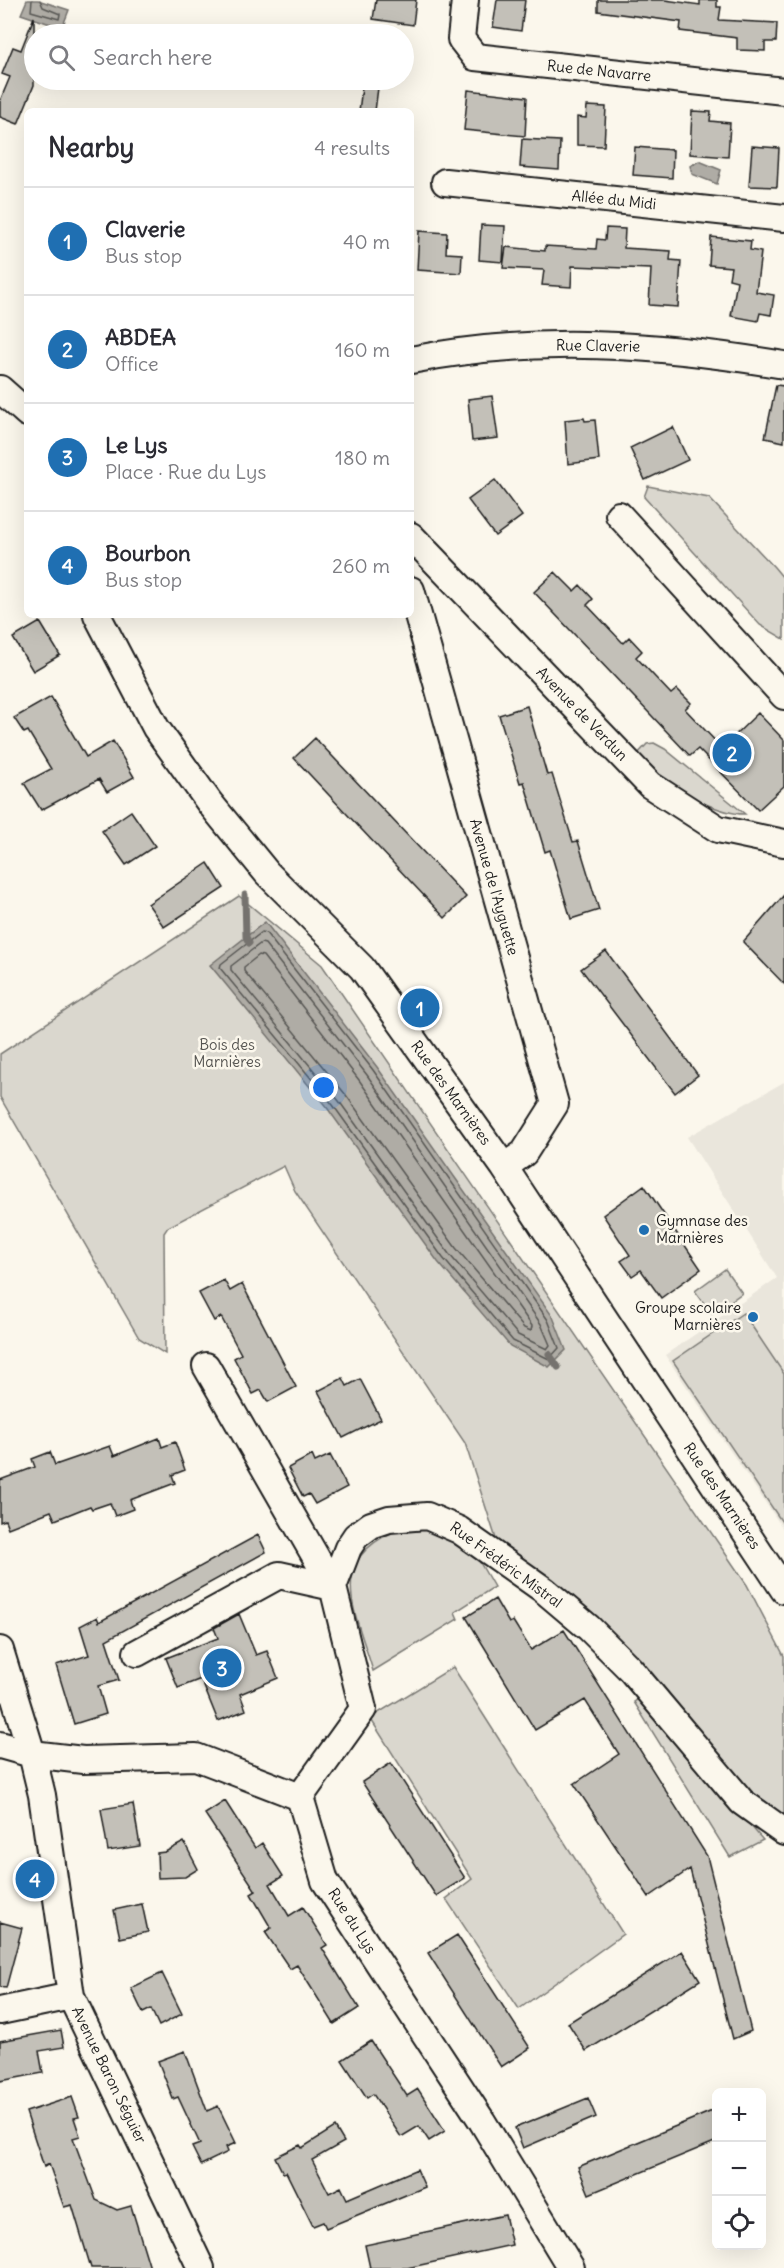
<!DOCTYPE html>
<meta charset="utf-8">
<style>
:root{--surface:#fff;--page:#f7f7f7;--text:#2b2b33;--muted:#7c7c81;--line:#e1e1e2;--accent:#1f6fb2}
body{margin:0;font-family:Delius,sans-serif;background:var(--page);color:var(--text)}
.controls{position:absolute;right:18px;bottom:18px;display:grid;overflow:hidden;border-radius:9px;box-shadow:0 6px 24px #0002}
.controls button{width:54px;height:54px;display:grid;place-items:center;padding:0;border:0;border-bottom:2px solid var(--line);background:var(--surface);color:var(--text);font:30px sans-serif}
.you{position:absolute;left:324px;top:1088px;width:21px;height:21px;margin:-15px;border:4px solid #fff;border-radius:50%;background:#1a73e8;box-shadow:0 0 0 9px #1a73e833}
.badge{display:grid;place-items:center;width:39px;height:39px;border-radius:50%;background:var(--accent);color:#fff;font-size:20px;font-weight:700}
.pin{position:absolute;translate:-50% -50%;border:3px solid #fff;box-shadow:0 2px 6px #0006}
.list{margin:0;padding:0;list-style:none}
h2{display:flex;justify-content:space-between;align-items:center;height:78px;margin:0;padding:0 24px;font-size:26px}
h2 small{font-size:20px;font-weight:400;color:var(--muted)}
.list li{display:grid;grid-template-columns:39px 1fr auto;gap:18px;align-items:center;box-sizing:border-box;height:108px;padding:0 24px;border-top:2px solid var(--line)}
.list b{display:block;font-size:22px;white-space:nowrap}
.list p{margin:0;font-size:20px;white-space:nowrap;color:var(--muted)}
.list em{font-size:20px;font-style:normal;color:var(--muted)}
.icon{flex:none;width:33px;height:33px;fill:none;stroke:currentColor;stroke-width:2;stroke-linecap:round;stroke-linejoin:round}
.map{position:relative;flex:none;width:784px;height:2268px;overflow:hidden}
.search{position:absolute;background:var(--surface);box-shadow:0 6px 24px #0002;left:24px;top:24px;width:390px;height:66px;display:flex;align-items:center;gap:15px;box-sizing:border-box;padding:0 21px;border-radius:33px;color:var(--muted);font-size:22px}
.panel{position:absolute;background:var(--surface);box-shadow:0 6px 24px #0002;left:24px;top:108px;width:390px;height:510px;border-radius:9px}
.map>svg:first-child{display:block}
</style>
<div class="map">
<svg width="784" height="2268" viewBox="0 0 784 2268">
<rect width="100%" height="100%" fill="#fbf7ec"/>
<filter id="ink" filterUnits="userSpaceOnUse"><feTurbulence type="fractalNoise" baseFrequency=".0167" numOctaves="2"/><feDisplacementMap in="SourceGraphic" scale="12" xChannelSelector="R" yChannelSelector="G"/><feConvolveMatrix kernelMatrix="1 2 1 2 8 2 1 2 1" color-interpolation-filters="sRGB"/></filter>
<g filter="url(#ink)">
<path fill="#eae6dc" d="M784,1082v448l-119,-175 112,-77 -90,-141z"/>
<path fill="#dad7ce" stroke="#7b7a75" stroke-width="1.5" d="M648,486l61,12 65,69 10,12v60l-24,-14 -116,-128z
M654,743l11,6 80,65c-21,1 -72,-23 -91,-36 -6,-6 -12,-15 -18,-22l11,-12z
M239,896l83,69 425,620 37,71v166l-48,-41 -74,-96 -42,-44 -41,-36 -80,-57 -34,-105 -170,-252 -11,-25 -116,61 -4,6 1,121 -26,-16 -139,-241v-43z
M725,1269l17,24 -30,21 -17,-23z
M743,1313l41,61v151l-111,-164z
M406,1527l34,1 35,26 19,33 -39,25 3,7 -85,52c-19,-64 -50,-115 33,-144z
M453,1667l170,267 -104,75 -73,-110 26,-20 -102,-161z
M640,1698l123,142 -33,17 -96,-155z"/>
<path fill="#afaca5" stroke="#74726e" stroke-width="1.5" d="M27,0h11l31,10 -7,18 -41,-14z
M699,161l22,9 -4,14 -25,-10 -2,-8z
M265,922l112,145 176,250 13,33 -17,17 -39,-21 -72,-84 -110,-153 -118,-144z"/>
<g fill="none" stroke-linecap="round" stroke-linejoin="round">
<path stroke="#575653" stroke-width="1.5" d="M32,0l-1,11 28,8 1,-5 -17,-7 -3,-7
M262,932l4,1 107,137 175,250 11,28 -10,11 -36,-18 -70,-83 -110,-153 -113,-137 1,-4z
M261,943l4,1 102,131 174,249 9,21 -3,4 -29,-14 -69,-81 -110,-153 -108,-131v-4z
M259,955l4,1 96,124 173,246 -1,5 -7,-3 -68,-80 -110,-153 -102,-124v-4z"/>
<path stroke="#74726e" stroke-width="7" d="M245,895l1,42 3,6
M549,1354l9,13"/>
</g>
<path fill="#c3c0b8" stroke="#1c1c1c" stroke-width="1.5" d="M376,0h40l-3,25 -40,-6z
M497,0h28l-4,31 -28,-4z
M598,0h67l35,5v-5h17v7h4l-2,13 58,3 -1,19h-11v9l-28,-1v-12l-57,-7 1,-9 -83,-11z
M34,17v68l-16,39 -18,-7v-16l10,-24 -8,-3 11,-27 8,3z
M363,80h16l-4,31h-16z
M468,90l59,7 -2,39 -61,-6z
M587,106l19,1 -2,39 -27,-1v-28l9,1z
M692,111l19,1 -1,9 20,2 -2,34 -38,-3z
M522,139l38,2 -1,29 -39,-3z
M752,146l27,2 -2,39 -28,-1z
M635,147l38,3 -1,28 -39,-3z
M481,225l24,1 -2,36 -24,-2z
M606,228l19,1 -1,19 47,3 -1,9 11,1 -3,46 -29,-2 2,-36 -79,-3 -1,21 -29,-2 2,-15 -41,-2 3,-21 39,4v-5l51,3 1,-10 8,1z
M419,231l28,2 -1,20 16,1 -1,19 -44,-3z
M711,237l40,4 -1,9 11,2 -5,40 18,3 -3,20 -11,-2 -2,8 -27,-5 6,-35 -8,-2 2,-12 -22,-2z
M776,385l8,1v56l-19,-4z
M492,396l6,42 -26,3 -4,-42z
M584,418l1,3 10,-1 4,40 -31,4 -3,-44z
M673,427l15,33 -43,20 -15,-32z
M495,480l27,36 -27,20 -27,-36z
M555,572l19,19 6,-6 13,14 -6,6 36,38 6,-6 13,14 -6,6 35,37 6,-5 14,14 -6,6 37,39 36,-35 26,27v46l-26,24 -60,-61 -8,7 -156,-164z
M40,622l20,33 -27,16 -20,-33z
M51,697l35,60 27,-16 21,36 -27,15 -8,-13 -58,31 -17,-27 27,-14 -23,-38 -4,2 -10,-15z
M527,706l20,69 5,-1 21,68 5,-1 21,69 -28,9 -21,-69 -5,2 -21,-70 -4,1 -21,-68z
M315,738l151,159 -21,21 -151,-160z
M131,811l24,35 -29,19 -24,-34z
M208,863l16,25 -60,39 -16,-23z
M784,895v89l-41,-42z
M606,951l92,124 -23,18 -94,-124z
M644,1185l57,84 -40,29 -20,-28 -9,6 -11,-15 9,-6 -27,-40z
M224,1280l6,11 12,-7 54,103 -28,15 -7,-12 -8,4 -19,-36 7,-4 -20,-37 -7,4 -15,-28z
M343,1378l4,8 13,-7 21,40 -38,19 -25,-47z
M159,1438l3,9 13,-5 10,28 -13,5 3,8 -45,17 3,9 -18,7 -5,-13 -18,6 -2,-3 -35,14 -4,-9 -43,17 -3,-8 -5,2v-42l35,-13 -3,-8 18,-7 5,13 55,-19 4,10z
M312,1455l3,7 15,-7 17,32 -32,17 -6,-10 -6,3 -15,-29z
M258,1535l8,17 -160,88 13,40 -21,6 8,28 -32,10 -18,-59 33,-10 -9,-29 17,-9 2,5z
M495,1599l14,24 4,-2 18,29 33,-20 143,226 44,175 -18,8 -43,-170 -41,28 -75,-113 45,-30 -34,-54 -50,30 -69,-113z
M239,1614l17,41 11,-4 11,27 -38,16 6,16 -28,11 -17,-42 -23,9 -12,-30 52,-20 -4,-10z
M391,1763l74,115 -29,18 -74,-114z
M225,1801l30,47 7,-5 21,33 -13,8 19,32 14,-9 24,38 -5,3 37,60 -25,16 -37,-59 -7,4 -25,-37 6,-4 -20,-34 5,-3 -51,-77z
M133,1804l7,42 -32,5 -7,-42z
M184,1842l14,27 -13,8 -27,1 -1,-25 8,-1z
M142,1904l6,28 -28,6 -6,-28z
M0,1922l22,6 -16,60 -6,-1z
M457,1935l73,113 -29,19 -73,-114z
M682,1951l18,29 -114,71 -18,-28z
M162,1973l20,41 -23,12 -8,-17 -8,4 -12,-25z
M61,2030l3,17 -25,4 4,22 -43,8v-40z
M371,2041l36,55 11,-7 27,42 -16,10 -10,-15 -18,11 -28,-43 -6,4 -25,-38z
M185,2051l22,60 11,-5 18,37 -10,4 2,5 -27,13 -9,-18 8,-3 -22,-47 -5,2 -15,-38z
M72,2097l7,20 -5,1 6,18 -7,2 23,62 21,10 14,-4 19,62h-59l-19,-63 -8,2 -15,-43 -5,3 -18,-55z
M588,2098l8,19 -73,31 -8,-20z
M717,2109v32l-128,53 -11,-27z
M335,2127l9,15 -32,18 17,33 12,-6 6,12 70,-30 8,18 -99,41 -3,-6 -10,4 -27,-54 -3,1 -8,-16 25,-12 2,3z
M505,2215l7,30 -105,23h-37l-5,-23z"/>
<g fill="none" stroke-linecap="round" stroke-linejoin="round">
<g stroke="#1c1c1c" stroke-width="30">
<path id="minor" d="M465,0l-4,39 14,18 309,34
M445,182l339,36
M411,360c124,-25 249,-16 373,5
M0,389l27,24
M619,515l165,181
M411,536l239,249 68,44 66,14
M411,590l144,514 -31,49 -20,14
M97,615l59,113 53,74 58,71 95,95 142,199 280,423
M0,1650l32,104 10,41 29,201 130,272
M137,1653l142,-78 54,12 -127,-221
M0,1745l32,9 51,6 113,-3 104,40
M300,1797l63,-88 -30,-122 15,-39 8,-12 15,-11 18,-6 38,-3 32,14 85,60 45,38 41,41 112,133 42,30
M300,1797l25,84 157,240 89,147
M0,2011l71,-15"/>
</g>
<use href="#minor" stroke="#fbf7ec" stroke-width="26"/>
</g>
</g>
<g fill="#1f6fb2" stroke="#fbf7ec" stroke-width="2">
<circle cx="644" cy="1230" r="6"/>
<circle cx="753" cy="1317" r="6"/>
</g>
<g text-anchor="middle" stroke-width="5" stroke-linejoin="round" paint-order="stroke">
<g font-size="15" fill="#1c1c1c" stroke="#fbf7ec">
<text transform="translate(599 71) rotate(6)" y="5">Rue de Navarre</text>
<text transform="translate(614 200) rotate(6)" y="5">Allée du Midi</text>
<text transform="translate(598 346) rotate(1)" y="5">Rue Claverie</text>
<text transform="translate(582 714) rotate(46)" y="5">Avenue de Verdun</text>
<text transform="translate(494 887) rotate(74)" y="5">Avenue de l'Ayguette</text>
<text transform="translate(451 1093) rotate(54)" y="5">Rue des Marnières</text>
<text transform="translate(722 1496) rotate(56)" y="5">Rue des Marnières</text>
<text transform="translate(506 1565) rotate(36)" y="5">Rue Frédéric Mistral</text>
<text transform="translate(352 1921) rotate(57)" y="5">Rue du Lys</text>
<text transform="translate(109 2075) rotate(64)" y="5">Avenue Baron Séguier</text>
</g>
<g font-size="15" fill="#555451" stroke="#fbf7ec">
<text x="227" y="1050">Bois des<tspan x="227" dy="17">Marnières</tspan></text>
</g>
<g font-size="15" fill="#1c1c1c" stroke="#fbf7ec" text-anchor="start">
<text x="656" y="1226">Gymnase des<tspan x="656" dy="17">Marnières</tspan></text>
<text x="741" y="1313" text-anchor="end">Groupe scolaire<tspan x="741" dy="17">Marnières</tspan></text>
</g>
</g>
</svg>
<div class="controls">
<button>+</button>
<button>−</button>
<button><svg class="icon" aria-label="locate" viewBox="0 0 24 24"><circle cx="12" cy="12" r="6"/><path d="M12 2v4M12 18v4M2 12h4M18 12h4"/></svg></button>
</div>
<div class="you"></div>
<div class="pin badge" style="left:420px;top:1008px">1</div>
<div class="pin badge" style="left:732px;top:753px">2</div>
<div class="pin badge" style="left:222px;top:1668px">3</div>
<div class="pin badge" style="left:35px;top:1879px">4</div>
<div class="search"><svg class="icon" aria-label="search" viewBox="0 0 24 24"><circle cx="10" cy="10" r="6"/><path d="M15 15l6 6"/></svg>Search here</div>
<section class="panel">
<h2>Nearby<small>4 results</small></h2>
<ul class="list">
<li><span class="badge">1</span><div><b>Claverie</b><p>Bus stop</p></div><em>40 m</em></li>
<li><span class="badge">2</span><div><b>ABDEA</b><p>Office</p></div><em>160 m</em></li>
<li><span class="badge">3</span><div><b>Le Lys</b><p>Place · Rue du Lys</p></div><em>180 m</em></li>
<li><span class="badge">4</span><div><b>Bourbon</b><p>Bus stop</p></div><em>260 m</em></li>
</ul>
</section>
</div>
